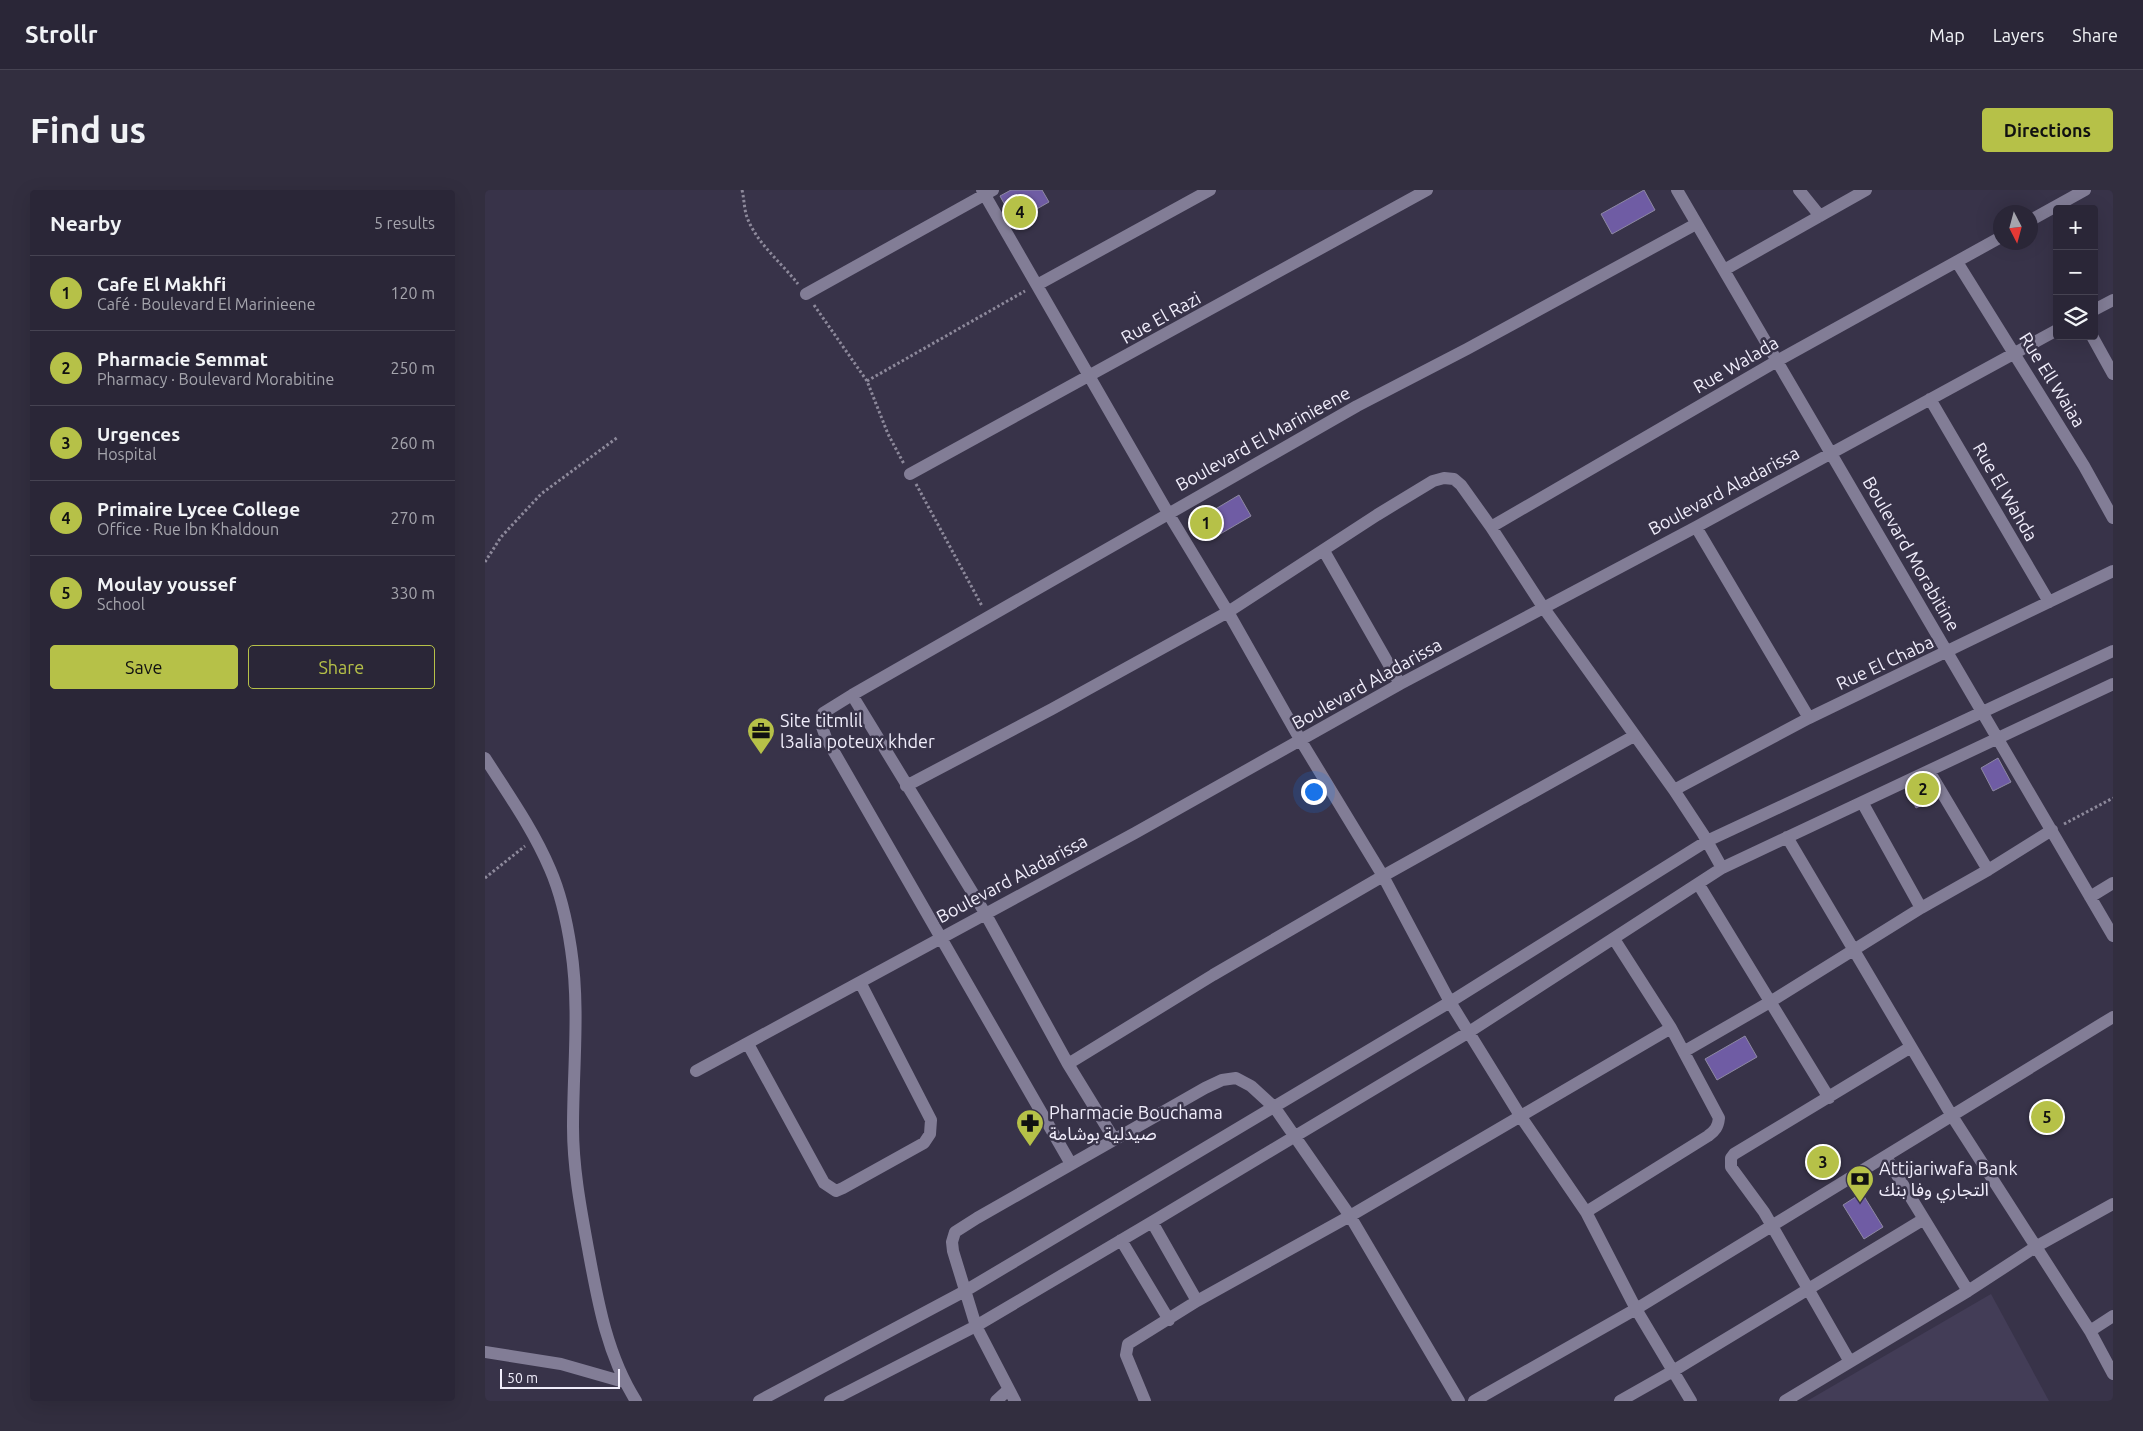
<!DOCTYPE html>
<meta charset="utf-8">
<style>
:root{--surface:#2a2637;--page:#322e3f;--text:#f1f3f6;--muted:#a5a5ad;--line:#464352;--accent:#b6c148}
body{margin:0;font-family:Ubuntu,"Noto Sans Arabic",sans-serif;background:var(--page);color:var(--text)}
.controls{position:absolute;right:15px;top:15px;display:grid;overflow:hidden;border-radius:5px;box-shadow:0 5px 20px #0002}
.controls button{width:45px;height:45px;display:grid;place-items:center;padding:0;border:0;border-bottom:1px solid var(--line);background:var(--surface);color:var(--text);font:25px sans-serif}
.compass{position:absolute;left:1508px;top:15px;width:45px;height:45px;border-radius:50%;background:var(--surface);box-shadow:0 5px 20px #0002;rotate:174deg}
.scale{position:absolute;left:15px;bottom:12px;width:120px;box-sizing:border-box;padding-left:5px;border:2px solid #f0edfb;border-top:0;font-size:14px;line-height:18px;white-space:nowrap;color:#f0edfb;-webkit-text-stroke:4px #383349;paint-order:stroke}
.you{position:absolute;left:828px;top:601px;width:18px;height:18px;margin:-12px;border:4px solid #fff;border-radius:50%;background:#1a73e8;box-shadow:0 0 0 8px #1a73e833}
.badge{display:grid;place-items:center;width:32px;height:32px;border-radius:50%;background:var(--accent);color:#111;font-size:16px;font-weight:700}
.pin{position:absolute;translate:-50% -50%;border:2px solid #fff;box-shadow:0 1px 5px #0006}
.list{margin:0;padding:0;list-style:none}
h2{display:flex;justify-content:space-between;align-items:center;height:65px;margin:0;padding:0 20px;font-size:21px}
h2 small{font-size:16px;font-weight:400;color:var(--muted)}
.list li{display:grid;grid-template-columns:32px 1fr auto;gap:15px;align-items:center;box-sizing:border-box;height:75px;padding:0 20px;border-top:1px solid var(--line)}
.list b{display:block;font-size:19px;white-space:nowrap}
.list p{margin:0;font-size:16px;white-space:nowrap;color:var(--muted)}
.list em{font-size:16px;font-style:normal;color:var(--muted)}
.actions{display:flex;gap:10px;padding:15px 20px}
.actions a{flex:1;padding:11px 0;border:1px solid var(--accent);border-radius:5px;text-align:center;font-size:18px;color:var(--accent)}
.actions .main{background:var(--accent);color:#111}
.icon{flex:none;width:28px;height:28px;fill:none;stroke:currentColor;stroke-width:2;stroke-linecap:round;stroke-linejoin:round}
.map{position:relative;flex:none;width:1628px;height:1211px;overflow:hidden;border-radius:5px}
header{display:flex;align-items:center;gap:30px;box-sizing:border-box;height:70px;padding:0 25px;background:var(--surface);border-bottom:1px solid var(--line)}
header strong{font-size:24px}
nav{display:flex;gap:28px;margin-inline-start:auto;font-size:18px}
.intro{display:flex;align-items:center;justify-content:space-between;box-sizing:border-box;height:120px;padding:0 30px}
h1{margin:0;font-size:35px}
.button{padding:12px 22px;border-radius:5px;background:var(--accent);color:#111;font-size:18px;font-weight:700}
main{display:flex;gap:30px;padding:0 30px}
aside{flex:1;background:var(--surface);border-radius:5px;box-shadow:0 5px 20px #0002}
.map>svg:first-child{display:block}
</style>
<header>
<strong>Strollr</strong>
<nav><a>Map</a><a>Layers</a><a>Share</a></nav>
</header>
<div class="intro"><h1>Find us</h1><a class="button">Directions</a></div>
<main>
<aside>
<h2>Nearby<small>5 results</small></h2>
<ul class="list">
<li><span class="badge">1</span><div><b>Cafe El Makhfi</b><p>Café · Boulevard El Marinieene</p></div><em>120 m</em></li>
<li><span class="badge">2</span><div><b>Pharmacie Semmat</b><p>Pharmacy · Boulevard Morabitine</p></div><em>250 m</em></li>
<li><span class="badge">3</span><div><b>Urgences</b><p>Hospital</p></div><em>260 m</em></li>
<li><span class="badge">4</span><div><b>Primaire Lycee College</b><p>Office · Rue Ibn Khaldoun</p></div><em>270 m</em></li>
<li><span class="badge">5</span><div><b>Moulay youssef</b><p>School</p></div><em>330 m</em></li>
</ul>
<div class="actions"><a class="main">Save</a><a>Share</a></div>
</aside>
<div class="map">
<svg width="1628" height="1211" viewBox="0 0 1628 1211">
<rect width="100%" height="100%" fill="#383349"/>
<path fill="#433d57" d="M1506,1104l58,107h-242z"/>
<path fill="#6f5ca4" stroke="#8e89a3" d="M526,0h31l7,12 -35,20 -14,-26z
M1159,0l11,20 -43,24 -11,-20z
M754,305l12,21 -41,24 -13,-20z
M1513,568l13,24 -18,9 -12,-23z
M1441,593l8,16 -18,9 -8,-16z
M1260,846l12,21 -40,23 -12,-21z
M1377,1003l21,34 -19,12 -21,-34z"/>
<g fill="none" stroke-linecap="round" stroke-linejoin="round">
<path stroke="#8d899b" stroke-width="3" stroke-dasharray="2.5 2.5" stroke-linecap="butt" d="M257,0c2,8 2,16 4,24 8,27 35,48 52,70
M329,115l53,76 21,53 16,30
M382,191l158,-90
M431,294l66,122
M0,372l16,-25 40,-43 77,-57
M1579,634l49,-26
M0,688l40,-32"/>
<path stroke="#827d96" stroke-width="12" d="M497,0l186,323 60,99 73,129 82,135 67,126 71,115 65,95 50,97 55,92
M1192,0l436,746
M1314,0l21,26
M1546,30l54,-30
M1472,72l127,204 29,52
M1239,80l142,-80
M552,95l173,-95
M321,104l187,-104
M1609,120l19,-10
M1607,146l21,38
M1445,209l119,203
M425,284l517,-284
M1006,337l286,-166 224,-124
M1211,337l113,191
M839,361l76,133
M367,505l505,-289 110,-57 229,-125
M0,568c23,36 48,71 65,111 11,25 17,53 21,80 9,59 2,119 2,178 0,39 7,78 14,116 10,54 19,111 49,158
M1444,581l59,99
M421,596l146,-77 176,-97 149,-97 56,-34 11,-3 10,1 7,6 30,42 52,80 131,183 29,44 19,34
M1189,600l135,-72 304,-147
M1377,612l59,106
M1302,647l165,279 138,215 23,43
M1214,695l130,213
M1605,707l23,-14
M263,854l76,139 12,8 7,-3 81,-45 6,-9 1,-14 -71,-138
M1200,861l85,-49 151,-94 67,-38 64,-40
M583,874l145,-89 170,-99 251,-140
M211,881l439,-238 265,-149 296,-157 361,-197
M1401,967l82,134
M586,974l-245,-426 -5,-14 2,-11 29,-18 133,218 83,151 46,75
M1101,1022l122,-76c7,-5 10,-9 11,-18l-48,-90 -57,-89
M667,1032l45,79
M636,1050l48,80
M1605,1141l23,-15
M0,1162l76,12 63,18
M1365,1172l-86,-150 -33,-45v-9l3,-4 177,-107
M274,1211l206,-110 485,-289 257,-161 406,-190
M345,1211l146,-75 176,-104 317,-190 253,-164 391,-184
M511,1211l12,-11
M530,1211l-39,-75 -23,-75 -1,-9 3,-10 22,-14 228,-130 17,-8 14,-2 15,8 24,22 75,108 109,185
M660,1211l-19,-46 2,-11 69,-43 153,-85 321,-188
M989,1211l162,-92 477,-292
M1135,1211l53,-30 251,-152
M1300,1211l183,-110 69,-45 76,-42"/>
</g>
<defs>
<g id="office-pin" transform="scale(1.4375)"><path d="M0 17L-7.5 6A9.5 9.5 0 1 1 7.5 6Z" fill="#b6c148" stroke="#383349"/><path d="M-6-3h4V-5.5h4V-3h4V5H-6ZM-1-4.5V-3h2v-1.5ZM-6 0V1H6V0Z" fill="#111"/></g>
<g id="pharmacy-pin" transform="scale(1.4375)"><path d="M0 17L-7.5 6A9.5 9.5 0 1 1 7.5 6Z" fill="#b6c148" stroke="#383349"/><path d="M-2-6h4v4h4v4h-4v4h-4v-4h-4v-4h4Z" fill="#111"/></g>
<g id="bank-pin" transform="scale(1.4375)"><path d="M0 17L-7.5 6A9.5 9.5 0 1 1 7.5 6Z" fill="#b6c148" stroke="#383349"/><path d="M-6-4H6V4H-6ZM0-2.3a2.3 2.3 0 1 0 0 4.6a2.3 2.3 0 1 0 0-4.6Z" fill="#111"/></g>
</defs>
<g fill-rule="evenodd">
<use href="#office-pin" x="276" y="541"/>
<use href="#pharmacy-pin" x="545" y="933"/>
<use href="#bank-pin" x="1375" y="989"/>
</g>
<g text-anchor="middle" stroke-width="5" stroke-linejoin="round" paint-order="stroke">
<g font-size="18" fill="#f0edfb" stroke="#383349">
<text transform="translate(676 128) rotate(-29)" y="6">Rue El Razi</text>
<text transform="translate(1251 175) rotate(-30)" y="6">Rue Walada</text>
<text transform="translate(1567 190) rotate(58)" y="6">Rue Ell Waiaa</text>
<text transform="translate(778 249) rotate(-29)" y="6">Boulevard El Marinieene</text>
<text transform="translate(1239 301) rotate(-28)" y="6">Boulevard Aladarissa</text>
<text transform="translate(1520 302) rotate(60)" y="6">Rue El Wahda</text>
<text transform="translate(1426 364) rotate(60)" y="6">Boulevard Morabitine</text>
<text transform="translate(1400 473) rotate(-25)" y="6">Rue El Chaba</text>
<text transform="translate(882 494) rotate(-29)" y="6">Boulevard Aladarissa</text>
<text transform="translate(527 689) rotate(-28)" y="6">Boulevard Aladarissa</text>
</g>
<g font-size="18" fill="#f0edfb" stroke="#383349" text-anchor="start">
<text x="295" y="537">Site titmlil<tspan x="295" dy="21">l3alia poteux khder</tspan></text>
<text x="564" y="929">Pharmacie Bouchama<tspan x="564" dy="21">صيدلية بوشامة</tspan></text>
<text x="1394" y="985">Attijariwafa Bank<tspan x="1394" dy="21">التجاري وفا بنك</tspan></text>
</g>
</g>
</svg>
<div class="controls">
<button>+</button>
<button>−</button>
<button><svg class="icon" aria-label="layers" viewBox="0 0 24 24"><path d="M12 4l9 5-9 5-9-5zM3 14l9 5 9-5"/></svg></button>
</div>
<svg class="compass" viewBox="-18 -18 36 36"><path d="M0-13l5 13h-10z" fill="#e53935"/><path d="M0 13l5-13h-10z" fill="#a5a5ad"/></svg>
<div class="scale">50 m</div>
<div class="you"></div>
<div class="pin badge" style="left:721px;top:333px">1</div>
<div class="pin badge" style="left:1438px;top:599px">2</div>
<div class="pin badge" style="left:1338px;top:972px">3</div>
<div class="pin badge" style="left:535px;top:22px">4</div>
<div class="pin badge" style="left:1562px;top:927px">5</div>
</div>
</main>
